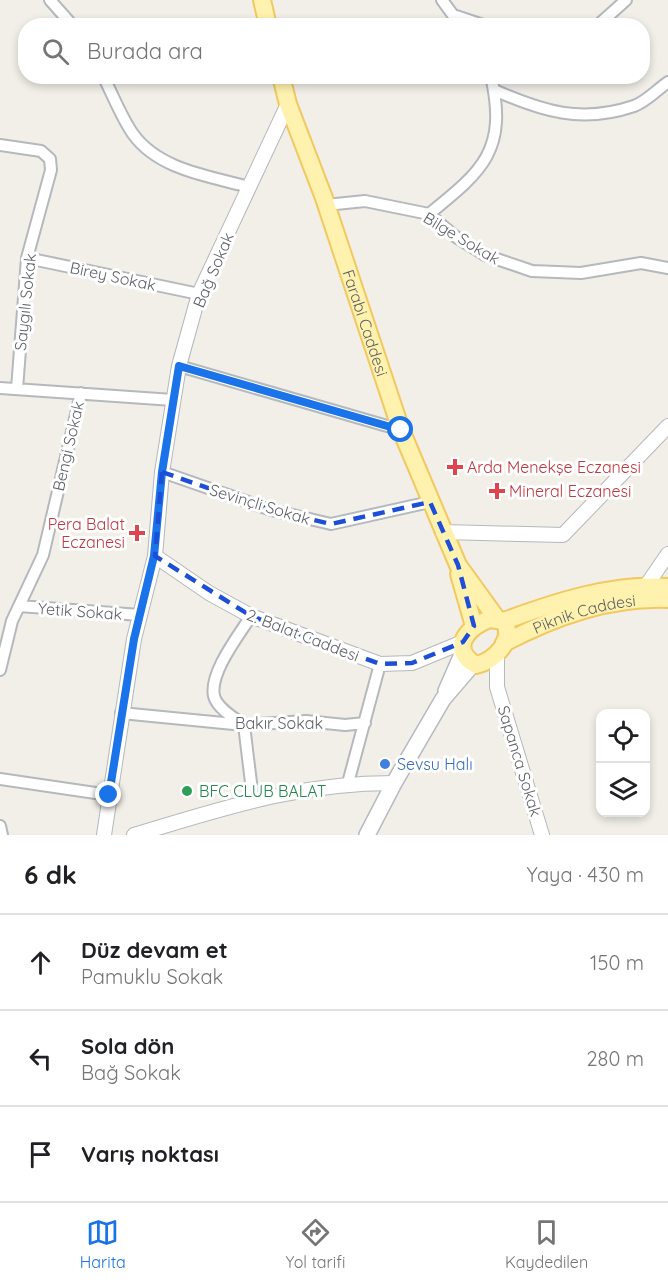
<!DOCTYPE html>
<html lang="tr">
<meta charset="utf-8">
<style>
:root{--surface:#fff;--page:#f2f2f2;--text:#202124;--muted:#757577;--line:#e0e0e0;--accent:#1a73e8}
body{margin:0;font-family:Quicksand,sans-serif;background:var(--page);color:var(--text)}
.controls{position:absolute;right:18px;bottom:18px;display:grid;overflow:hidden;border-radius:12px;box-shadow:0 3px 9px #0003}
.controls button{width:54px;height:54px;display:grid;place-items:center;padding:0;border:0;border-bottom:2px solid var(--line);background:var(--surface);color:var(--text);font:30px sans-serif}
.stop{position:absolute;width:18px;height:18px;margin:-14px;border:4px solid #1a73e8;border-radius:50%;background:#fff}
.stop.end{background:#1a73e8;border-color:#fff;box-shadow:0 2px 6px #0008}
.list{margin:0;padding:0;list-style:none}
h2{display:flex;justify-content:space-between;align-items:center;height:78px;margin:0;padding:0 24px;font-size:26px}
h2 small{font-size:20px;font-weight:400;color:var(--muted)}
.list li{display:grid;grid-template-columns:39px 1fr auto;gap:18px;align-items:center;box-sizing:border-box;height:96px;padding:0 24px;border-top:2px solid var(--line)}
.list b{display:block;font-size:22px;white-space:nowrap}
.list p{margin:0;font-size:20px;white-space:nowrap;color:var(--muted)}
.list em{font-size:20px;font-style:normal;color:var(--muted)}
.icon{flex:none;width:33px;height:33px;fill:none;stroke:currentColor;stroke-width:2;stroke-linecap:round;stroke-linejoin:round}
.map{position:relative;flex:none;width:668px;height:835px;overflow:hidden}
.search{position:absolute;background:var(--surface);box-shadow:0 3px 9px #0003;left:18px;right:18px;top:18px;height:66px;display:flex;align-items:center;gap:15px;box-sizing:border-box;padding:0 21px;border-radius:24px;color:var(--muted);font-size:22px}
.sheet{height:366px;background:var(--surface)}
nav{display:flex;justify-content:space-around;align-items:center;box-sizing:border-box;height:84px;border-top:2px solid var(--line);background:var(--surface);font-size:16px;color:var(--muted)}
nav a{display:grid;justify-items:center;gap:3px}
nav .on{color:var(--accent)}
.map>svg:first-child{display:block}
</style>
<div class="map">
<svg width="668" height="835" viewBox="0 0 668 835">
<rect width="100%" height="100%" fill="#f1efe8"/>
<g fill="none" stroke-linecap="round" stroke-linejoin="round">
<g stroke="#b5b8bc" stroke-width="14">
<path id="minor" d="M50,0l23,26
M442,0l11,15 33,11
M597,26l29,-26
M103,76c10,19 18,41 30,58 26,36 76,42 116,53
M494,90c48,21 87,34 140,16 12,-4 24,-17 34,-24
M0,145l41,6 9,8 1,11 -24,88 -10,131
M326,205l39,-4 64,13 27,23 29,18 47,16 49,2 60,-10 27,5
M429,214c53,-43 79,-63 62,-138
M27,258l172,36
M179,366l222,64
M0,388l173,12
M162,472l109,38 60,14 99,-22
M19,606l121,9
M251,616c-12,19 -42,57 -37,80 3,12 20,22 30,29l9,74
M0,670l12,-49 31,-66 38,-162
M121,713l123,12 62,-4 39,4 20,-2
M0,779l109,16
M348,783l32,-119
M0,826l2,9"/>
</g>
<g stroke="#b5b8bc" stroke-width="16">
<path id="tertiary" d="M443,532l120,3 105,-109
M155,556l54,37 42,23 129,48 32,-1 51,-21
M646,586l22,-32
M497,653v34l45,148
M104,835l30,-196 21,-83 7,-84 17,-106 20,-72 89,-190
M134,835c91,-27 163,-52 260,-52"/>
</g>
<g stroke="#b6babf" stroke-width="18">
<path id="secondary" d="M446,691l17,-39
M367,835l27,-52 49,-84 30,-35"/>
</g>
<g stroke="#f2c960" stroke-width="20">
<g id="primary">
<path d="M262,0l6,26"/>
<path id="s1" d="M281,76l7,28 36,94 77,232 57,135 39,54"/>
<path d="M459,574l15,52"/>
<path d="M490,619l14,2c11,20 -10,40 -28,44 -28,-16 -8,-39 14,-46z"/>
<path d="M504,621c51,-19 109,-38 164,-34"/>
<path id="s2" d="M504,643c52,-27 105,-46 164,-44"/>
</g>
</g>
<use href="#minor" stroke="#fff" stroke-width="10"/>
<use href="#tertiary" stroke="#fff" stroke-width="14"/>
<use href="#secondary" stroke="#fff" stroke-width="15"/>
<use href="#primary" stroke="#fff2af" stroke-width="16"/>
</g>
<g fill="none" stroke-linecap="round" stroke-linejoin="round">
<path stroke="#1a73e8" stroke-width="8" d="M109,795l25,-156 20,-83 8,-84 17,-106 222,64"/>
</g>
<path fill="none" stroke="#1d4ed8" stroke-width="4.5" stroke-dasharray="12 8" stroke-linejoin="round" d="M162,472l109,38 60,14 99,-22 28,63 16,61 -11,16 -51,21 -32,1 -129,-48 -96,-60z"/>
<g fill="#e0444e" stroke="#fff" stroke-width="2">
<path d="M452 458h6v6h6v6h-6v6h-6v-6h-6v-6h6z"/>
<path d="M494 482h6v6h6v6h-6v6h-6v-6h-6v-6h6z"/>
<path d="M134 524h6v6h6v6h-6v6h-6v-6h-6v-6h6z"/>
</g>
<circle fill="#3f7fe0" stroke="#fff" stroke-width="2" cx="385" cy="764" r="6"/>
<circle fill="#2e9e5b" stroke="#fff" stroke-width="2" cx="187" cy="791" r="6"/>
<g text-anchor="middle" stroke-width="6" stroke-linejoin="round" paint-order="stroke">
<g font-size="16" fill="#5f6368" stroke="#fff">
<text transform="translate(462 238) rotate(31)" y="6">Bilge Sokak</text>
<text transform="translate(213 270) rotate(-67)" y="6">Bağ Sokak</text>
<text transform="translate(113 276) rotate(12)" y="6">Birey Sokak</text>
<text transform="translate(25 302) rotate(-84)" y="6">Saygılı Sokak</text>
<text dy="6" stroke="none"><textPath href="#s1" startOffset="261">Farabi Caddesi</textPath></text>
<text transform="translate(68 446) rotate(-77)" y="6">Bengi Sokak</text>
<text transform="translate(260 504) rotate(17)" y="6">Sevinçli Sokak</text>
<text transform="translate(80 611) rotate(4)" y="6">Yetik Sokak</text>
<text dy="6" stroke="none"><textPath href="#s2" startOffset="86">Piknik Caddesi</textPath></text>
<text transform="translate(303 635) rotate(21)" y="6">2. Balat Caddesi</text>
<text x="279" y="729">Bakır Sokak</text>
<text transform="translate(520 761) rotate(73)" y="6">Sapanca Sokak</text>
</g>
<g font-size="16" fill="#be3a42" stroke="#fff" text-anchor="start">
<text x="467" y="473">Arda Menekşe Eczanesi</text>
<text x="509" y="497">Mineral Eczanesi</text>
<text x="125" y="530" text-anchor="end">Pera Balat<tspan x="125" dy="18">Eczanesi</tspan></text>
</g>
<g font-size="16" fill="#366cbe" stroke="#fff" text-anchor="start">
<text x="397" y="770">Sevsu Halı</text>
</g>
<g font-size="16" fill="#27864d" stroke="#fff" text-anchor="start">
<text x="199" y="797">BFC CLUB BALAT</text>
</g>
</g>
</svg>
<div class="controls">
<button><svg class="icon" aria-label="locate" viewBox="0 0 24 24"><circle cx="12" cy="12" r="6"/><path d="M12 2v4M12 18v4M2 12h4M18 12h4"/></svg></button>
<button><svg class="icon" aria-label="layers" viewBox="0 0 24 24"><path d="M12 4l9 5-9 5-9-5zM3 14l9 5 9-5"/></svg></button>
</div>
<div class="stop" style="left:401px;top:430px"></div>
<div class="stop end" style="left:109px;top:795px"></div>
<div class="search"><svg class="icon" aria-label="search" viewBox="0 0 24 24"><circle cx="10" cy="10" r="6"/><path d="M15 15l6 6"/></svg>Burada ara</div>
</div>
<section class="sheet">
<h2>6 dk<small>Yaya · 430 m</small></h2>
<ul class="list">
<li><svg class="icon" aria-label="ahead" viewBox="0 0 24 24"><path d="M12 20V5M6 11l6-6 6 6"/></svg><div><b>Düz devam et</b><p>Pamuklu Sokak</p></div><em>150 m</em></li>
<li><svg class="icon" aria-label="left" viewBox="0 0 24 24"><path d="M17 20v-9H6M10 6l-5 5 5 5"/></svg><div><b>Sola dön</b><p>Bağ Sokak</p></div><em>280 m</em></li>
<li><svg class="icon" aria-label="arrive" viewBox="0 0 24 24"><path d="M6 21V4h12l-3 4 3 4H6"/></svg><div><b>Varış noktası</b></div></li>
</ul>
</section>
<nav>
<a class="on"><svg class="icon" aria-label="map" viewBox="0 0 24 24"><path d="M3 6l6-2 6 2 6-2v14l-6 2-6-2-6 2zM9 4v14M15 6v14"/></svg>Harita</a>
<a><svg class="icon" aria-label="directions" viewBox="0 0 24 24"><path d="M12 3l9 9-9 9-9-9zM9 14v-3h6M13 9l2 2-2 2"/></svg>Yol tarifi</a>
<a><svg class="icon" aria-label="saved" viewBox="0 0 24 24"><path d="M7 4h10v16l-5-4-5 4z"/></svg>Kaydedilen</a>
</nav>
